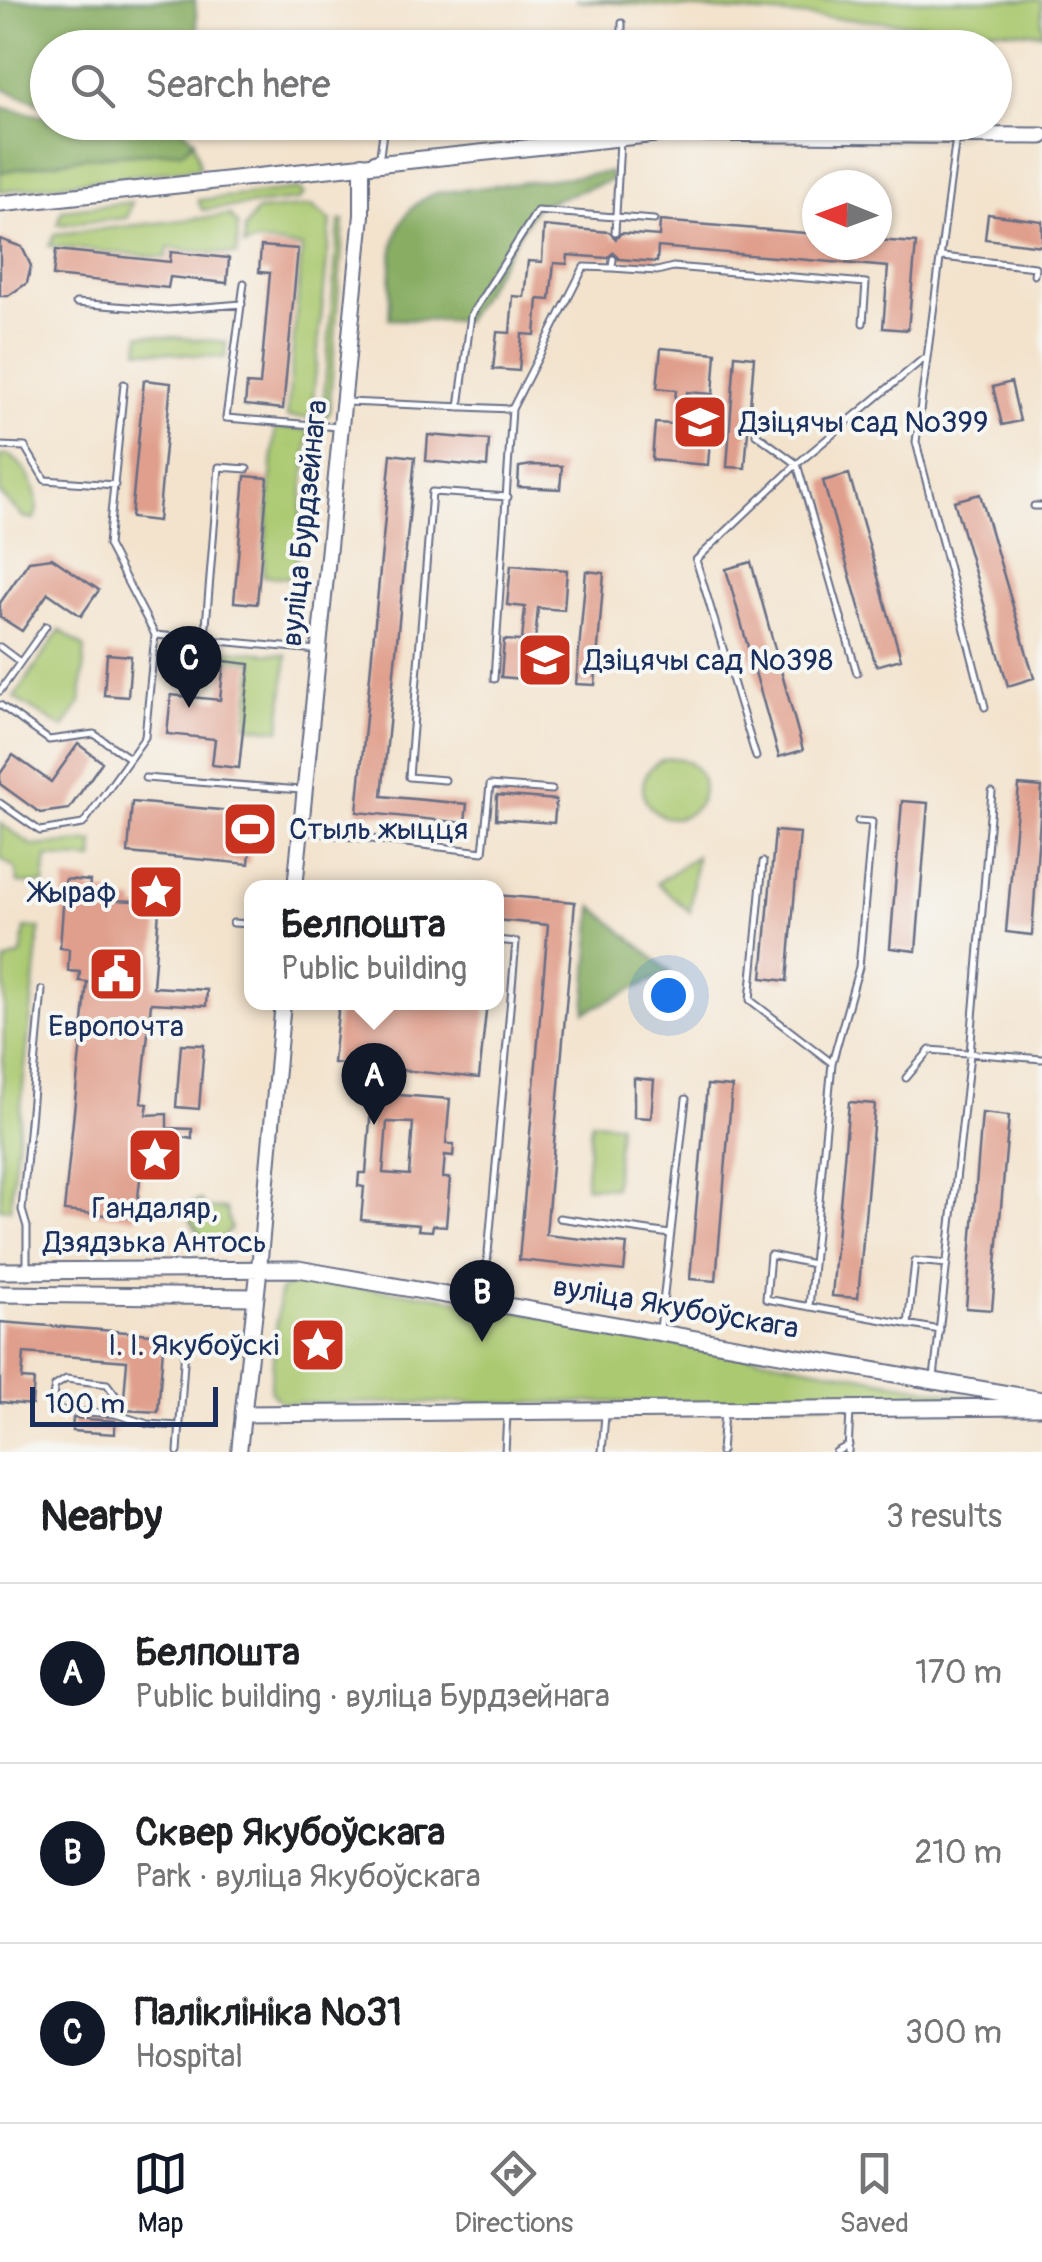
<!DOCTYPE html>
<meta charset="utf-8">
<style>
:root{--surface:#fff;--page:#f2f2f2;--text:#202124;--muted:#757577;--line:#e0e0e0;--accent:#111827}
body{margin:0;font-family:Pangolin,sans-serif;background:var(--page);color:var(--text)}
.compass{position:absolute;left:802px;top:170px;width:90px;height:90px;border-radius:50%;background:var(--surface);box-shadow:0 2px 8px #0004;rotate:271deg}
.scale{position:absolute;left:30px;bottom:25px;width:188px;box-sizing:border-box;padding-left:10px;border:5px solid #1b2f5e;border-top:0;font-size:28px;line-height:35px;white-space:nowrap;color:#1b2f5e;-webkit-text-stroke:8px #f6f6f2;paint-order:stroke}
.you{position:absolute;left:668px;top:995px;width:35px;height:35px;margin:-25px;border:8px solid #fff;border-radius:50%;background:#1a73e8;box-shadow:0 0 0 15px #1a73e833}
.badge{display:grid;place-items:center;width:65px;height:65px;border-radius:50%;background:var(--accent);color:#fff;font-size:32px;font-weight:700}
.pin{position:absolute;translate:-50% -82px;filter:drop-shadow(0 2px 5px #0008)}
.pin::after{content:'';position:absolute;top:52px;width:35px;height:30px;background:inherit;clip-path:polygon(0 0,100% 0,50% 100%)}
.popup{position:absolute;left:244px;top:880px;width:260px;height:130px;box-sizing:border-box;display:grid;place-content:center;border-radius:20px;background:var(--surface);filter:drop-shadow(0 2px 8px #0005);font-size:32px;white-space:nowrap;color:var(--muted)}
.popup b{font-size:38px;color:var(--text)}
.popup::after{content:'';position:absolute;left:50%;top:100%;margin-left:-20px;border:20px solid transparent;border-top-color:var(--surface)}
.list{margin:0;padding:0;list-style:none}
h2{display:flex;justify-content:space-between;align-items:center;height:130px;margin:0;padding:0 40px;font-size:42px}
h2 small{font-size:32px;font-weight:400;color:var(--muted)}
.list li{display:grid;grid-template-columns:65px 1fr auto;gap:30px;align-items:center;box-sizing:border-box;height:180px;padding:0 40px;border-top:2px solid var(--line)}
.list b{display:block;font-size:38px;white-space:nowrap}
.list p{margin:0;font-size:32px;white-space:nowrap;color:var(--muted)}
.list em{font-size:32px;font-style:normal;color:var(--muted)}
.icon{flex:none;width:55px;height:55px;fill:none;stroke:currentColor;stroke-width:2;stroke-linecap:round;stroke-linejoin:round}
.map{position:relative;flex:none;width:1042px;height:1452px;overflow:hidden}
.search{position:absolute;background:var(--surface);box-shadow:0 2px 8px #0004;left:30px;right:30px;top:30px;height:110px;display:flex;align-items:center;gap:25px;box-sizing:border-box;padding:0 35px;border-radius:55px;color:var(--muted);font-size:38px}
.sheet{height:670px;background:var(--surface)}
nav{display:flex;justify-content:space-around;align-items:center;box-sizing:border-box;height:140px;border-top:2px solid var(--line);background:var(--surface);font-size:28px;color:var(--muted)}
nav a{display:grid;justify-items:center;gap:5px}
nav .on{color:var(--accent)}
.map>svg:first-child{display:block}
</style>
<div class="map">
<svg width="1042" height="1452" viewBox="0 0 1042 1452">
<rect width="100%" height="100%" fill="#f6f6f2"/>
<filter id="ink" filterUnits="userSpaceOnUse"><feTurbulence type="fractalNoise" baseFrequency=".01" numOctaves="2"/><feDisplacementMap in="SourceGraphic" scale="20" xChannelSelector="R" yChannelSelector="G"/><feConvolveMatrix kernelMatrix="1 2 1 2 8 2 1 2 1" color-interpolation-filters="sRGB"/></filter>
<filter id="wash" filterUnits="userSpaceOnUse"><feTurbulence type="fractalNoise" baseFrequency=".0048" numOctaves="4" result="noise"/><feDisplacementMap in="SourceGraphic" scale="40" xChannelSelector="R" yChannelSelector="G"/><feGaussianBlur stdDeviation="2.25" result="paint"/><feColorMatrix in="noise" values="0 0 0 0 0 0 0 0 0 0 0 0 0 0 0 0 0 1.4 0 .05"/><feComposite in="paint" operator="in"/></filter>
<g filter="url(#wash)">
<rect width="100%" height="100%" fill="#f3e3cd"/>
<path fill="#abc971" stroke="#637c68" stroke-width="2.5" d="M575,0h467v33z
M431,122h179v1l-199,17 -1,-5 -21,-2v-7z
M194,140l6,28 -200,23v-19l87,-15 96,-6z
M298,189l6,5 -5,6 -97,10 -4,-10z
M132,202l-5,16 -70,7 5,-15z
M312,206l19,15 -20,197 -24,-1 15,-170 -45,-5 -13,4 1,-18 12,-17z
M230,215l8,10 -1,30 -69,-7 -2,10 -117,-12 6,-12z
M339,221h5l-15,193 -7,5z
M140,334l86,8 -1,16 -86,-8z
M275,427l34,3 -14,148 -32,-2z
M7,455c20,7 37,45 27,64l-11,-2 -23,-23v-38z
M60,630l25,18 -4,54 -17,26 -50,-30z
M225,650l62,5 -7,75 -33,-4 7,-64 -31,-4z
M643 788a30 30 0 1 1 60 0a30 30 0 1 1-60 0Z
M0,823l33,23 61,-5 -1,19 -46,-3 -3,27 -26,-1 -3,-15 -14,-9z
M696,856l-6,56 -33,-29z
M25,928h15l-30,281 -10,-1 5,-247 16,-6z
M591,1122l28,2 -5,64 -29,-2z
M200,1200l6,8 20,1 5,20 -10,10 -17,1 -22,-32z
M294,1281l138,14 564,107 -715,1 -11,-13 10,-99z"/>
<path fill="#88ad63" stroke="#526e60" stroke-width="2.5" d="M0,0h195l4,47 -151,1 -1,58 -47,-18z
M0,107l47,10 1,5 129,1 17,17 -10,11 -97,6 -87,15z
M610,172l2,8 -76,26 -71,115 -76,-2c4,-50 -7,-105 47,-126z
M593,906l77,66 -85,40z"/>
<g id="blocks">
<path fill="#e09f8c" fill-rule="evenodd" d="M988,214l54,7v25l-57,-7z
M660,221l157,13v11h60v-5l39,3 -8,87 -25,-2 5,-61 -230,-20 -1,15 -38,-3 -6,-6 -6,5 -39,-3 -1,9 -13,-1 -4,37 -12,-1 -3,36 -13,-1 -3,37 -26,-2 4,-37 13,1 3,-37 11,1 4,-36 14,1 2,-36 65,6 7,7 5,-6 38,3z
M0,239l22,8 9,19 -4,17 -19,13h-8z
M261,246l37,3 -15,160 -38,-4 2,-21 13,1 10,-112 -11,-1z
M56,250l114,12 1,-10 58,6 -2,25 -57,-6 -2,11 -115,-12z
M661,348l55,5 -3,41 -26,-2 -3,34 27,2 -3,37 -56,-5 3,-37 18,1 3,-34 -19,-2z
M735,355l19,2 -9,111 -18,-1z
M144,380l27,3 -13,138 -27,-3z
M1011,382l9,39 -18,4 -9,-38z
M428,435l61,5 -2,27 -61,-6z
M391,454l24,3 -33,339 85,8 -2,19 -108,-11z
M532,465l30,1 -2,23 -42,-2 1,-20z
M849,474l52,185 -25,7 -53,-185z
M245,476l23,2 -11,126 -23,-2z
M980,494l54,184 -26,8 -54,-185z
M52,558l47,32 -18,26 -33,-23 -26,38 -22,-14v-14l29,-42z
M751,562l52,188 -24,7 -53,-188z
M511,565l56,5 -3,40 -26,-2 -3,34 26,3 -3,37 -57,-5 3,-37 18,1 3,-34 -18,-2z
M586,571l18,2 -9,112 -19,-1z
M107,654l24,2 -3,41 -24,-2z
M224,661l26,3 -11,104 -27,-3 3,-26 -48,-5 4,-39 49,5z
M78,744l24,18 -33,47 -29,4 -40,-29v-10l13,-19 38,27z
M1019,785l23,2 -10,148 -26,-3z
M497,795l59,5 -2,23 -58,-4z
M902,801l26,2 -12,148 -26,-3z
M132,802l121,11 -4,51 -121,-11z
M775,831l25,2 -13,148 -25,-3z
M65,879l25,2 -1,10 24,2 -1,7 23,1v7l24,2 -6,77 54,3 -1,16 -55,-3 -10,100 7,1 -2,11 21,-1v14l25,1v10l-47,-9 -9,88 -72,-7 23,-229 -8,-1 1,-9 -12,-1 1,-22 -9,-1z
M496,895l79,7 -29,333 81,9 -3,27 -105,-11 29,-335 -52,-5z
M339,1002h148l-8,76 -146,-15z
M181,1044l23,1 -5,64 -23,-2z
M634,1078l20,2 -3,38 -17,-1z
M707,1085l25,2 -16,194 -26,-2z
M372,1093l78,6 -4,45h8l-1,12 -8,-1 -2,23h7l-4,48 -13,-1 -1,6 -14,-1 1,-5 -58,-5 3,-33 -6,-1 1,-13h7zM387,1122l26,1 -4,52 -26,-2z
M849,1102l26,2 -17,194 -26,-2z
M982,1113l27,3 -17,194 -26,-2z
M0,1322l164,13 -6,77 -35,-2 4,-49 -103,-8 -2,26 12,1 -2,25 -32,-3z
M73,1418l42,3v13l-43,-3z"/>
</g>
</g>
<g filter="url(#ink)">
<use href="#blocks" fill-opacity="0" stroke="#676e85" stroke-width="2.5"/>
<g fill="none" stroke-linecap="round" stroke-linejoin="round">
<g stroke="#676e85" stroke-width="9">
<path id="service" d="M622,48v-25
M956,137l-40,305 69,265
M373,158l7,-3 4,-29
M615,233l6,-111
M942,257l93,10 -1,8
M612,268l45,3 16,-4 193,16 -3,40
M244,283l-18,135 112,9
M76,303l92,7 74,-6
M347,402l164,7
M459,407l12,-92 66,-104 117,9
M756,434l41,30 60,209
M0,446l25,1 20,33 70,5
M1034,506h8
M155,635l162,15
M205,638l14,-171 28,2
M0,647l20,15
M494,679l18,-270 72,-142 28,1 1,-9
M0,691l46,-65
M0,705l49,35 45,-6 34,23
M756,757l-60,-197 101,-96 126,-105
M145,778l156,12
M445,780l-36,-3 23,-285 76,5
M0,803l40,28 43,-7 62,-87 10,-102 -47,-90 16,-161
M302,831l181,21 7,-67 62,5
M763,862l-13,138 82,63
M233,923l19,1
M906,1078l24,-28 112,9
M559,1218l111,16
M813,1264l-43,-9 -4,44 174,31
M27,1270v-43l-5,-17 20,-220
M484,1298l32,-356 -20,-2
M809,1307l23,-244 27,-96 13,-145 -14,-1
M908,1325l7,-64 32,3
M660,1329l26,-230
M934,1378l36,-324 22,-262
M115,1414l1,-18 -9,-12 -41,-5 -11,7 -3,15 6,9 57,4 33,10 31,2
M178,1452l7,-105
M505,1452l2,-38
M602,1452l3,-37
M721,1452l3,-40
M836,1452l13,-7
M848,1452l2,-41"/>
</g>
<g stroke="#676e85" stroke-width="18">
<path id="tertiary" d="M295,888l67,-673v-51
M259,1269l24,-267
M239,1452l4,-38"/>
</g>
<g stroke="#676e85" stroke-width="19">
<path id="secondary" d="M0,204l666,-71 376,3
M259,1269l-16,145 796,-7
M0,1271l298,-2 744,131
M0,1294l255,3"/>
</g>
<use href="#service" stroke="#fff" stroke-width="5"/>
<use href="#tertiary" stroke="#fff" stroke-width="14"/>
<use href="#secondary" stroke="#fff" stroke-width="15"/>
</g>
</g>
<defs>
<g id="school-square" transform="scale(2.875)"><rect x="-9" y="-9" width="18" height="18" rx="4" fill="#c8321e" stroke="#f6f6f2"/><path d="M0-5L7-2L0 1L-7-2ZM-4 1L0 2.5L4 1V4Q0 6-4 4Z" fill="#fff"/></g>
<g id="stadium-square" transform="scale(2.875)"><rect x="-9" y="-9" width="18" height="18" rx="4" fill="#c8321e" stroke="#f6f6f2"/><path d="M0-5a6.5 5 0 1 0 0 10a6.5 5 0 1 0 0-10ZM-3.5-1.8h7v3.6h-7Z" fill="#fff"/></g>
<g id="sight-square" transform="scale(2.875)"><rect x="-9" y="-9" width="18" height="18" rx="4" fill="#c8321e" stroke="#f6f6f2"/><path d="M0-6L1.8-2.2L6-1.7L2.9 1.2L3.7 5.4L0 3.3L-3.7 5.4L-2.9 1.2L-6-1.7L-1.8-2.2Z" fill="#fff"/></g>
<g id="civic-square" transform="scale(2.875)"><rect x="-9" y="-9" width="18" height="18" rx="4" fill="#c8321e" stroke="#f6f6f2"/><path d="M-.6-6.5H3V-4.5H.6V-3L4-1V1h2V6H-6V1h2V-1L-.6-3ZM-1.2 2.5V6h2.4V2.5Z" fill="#fff"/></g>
</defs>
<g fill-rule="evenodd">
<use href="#school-square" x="700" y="422"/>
<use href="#school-square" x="545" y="660"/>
<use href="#stadium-square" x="250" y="829"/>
<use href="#sight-square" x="156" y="892"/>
<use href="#civic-square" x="116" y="974"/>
<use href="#sight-square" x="155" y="1155"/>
<use href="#sight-square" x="318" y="1345"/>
</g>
<g text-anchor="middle" stroke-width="8" stroke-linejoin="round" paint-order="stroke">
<g font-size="30" fill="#1b2f5e" stroke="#f6f6f2" text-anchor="start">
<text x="739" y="432">Дзіцячы сад №399</text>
<text x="584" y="670">Дзіцячы сад №398</text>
<text x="289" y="839">Стыль жыцця</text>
<text x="117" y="902" text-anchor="end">Жыраф</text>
<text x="116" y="1036" text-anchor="middle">Европочта</text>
<text x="155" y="1218" text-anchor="middle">Гандаляр,<tspan x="155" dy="34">Дзядзька Антось</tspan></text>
<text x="279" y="1355" text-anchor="end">І. І. Якубоўскі</text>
</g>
<g font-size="30" fill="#1b2f5e" stroke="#f6f6f2">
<text transform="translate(304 523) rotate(-84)" y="10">вуліца Бурдзейнага</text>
<text transform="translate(676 1307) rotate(10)" y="10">вуліца Якубоўскага</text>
</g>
</g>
</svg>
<svg class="compass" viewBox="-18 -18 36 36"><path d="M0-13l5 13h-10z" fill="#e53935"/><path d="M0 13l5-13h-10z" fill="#757577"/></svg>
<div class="scale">100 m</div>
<div class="you"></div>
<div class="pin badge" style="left:374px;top:1125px">A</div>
<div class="popup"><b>Белпошта</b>Public building</div>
<div class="pin badge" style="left:482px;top:1342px">B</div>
<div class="pin badge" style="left:189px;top:708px">C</div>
<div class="search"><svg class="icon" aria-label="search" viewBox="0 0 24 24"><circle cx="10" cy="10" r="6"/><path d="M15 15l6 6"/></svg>Search here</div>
</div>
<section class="sheet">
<h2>Nearby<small>3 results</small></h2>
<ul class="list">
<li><span class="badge">A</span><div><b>Белпошта</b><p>Public building · вуліца Бурдзейнага</p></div><em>170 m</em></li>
<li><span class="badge">B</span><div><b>Сквер Якубоўскага</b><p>Park · вуліца Якубоўскага</p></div><em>210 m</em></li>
<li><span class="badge">C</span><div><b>Паліклініка №31</b><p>Hospital</p></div><em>300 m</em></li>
</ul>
</section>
<nav>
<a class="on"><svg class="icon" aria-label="map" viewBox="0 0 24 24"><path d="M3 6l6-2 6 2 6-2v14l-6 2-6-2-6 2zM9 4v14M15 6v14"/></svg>Map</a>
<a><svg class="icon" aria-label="directions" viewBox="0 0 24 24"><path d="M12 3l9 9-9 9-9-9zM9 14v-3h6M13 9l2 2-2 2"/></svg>Directions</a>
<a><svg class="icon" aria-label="saved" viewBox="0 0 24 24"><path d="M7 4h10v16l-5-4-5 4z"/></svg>Saved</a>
</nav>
